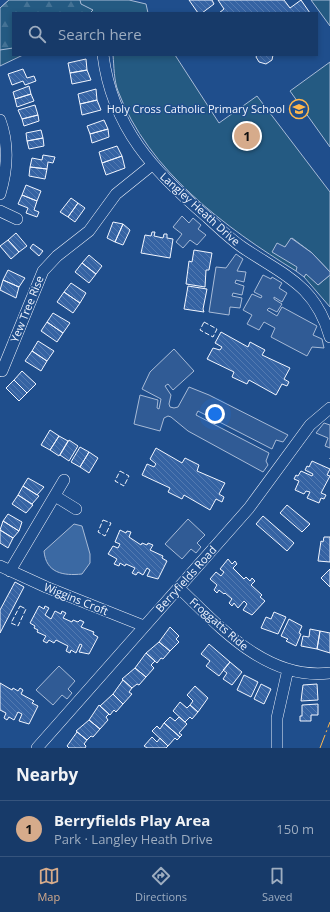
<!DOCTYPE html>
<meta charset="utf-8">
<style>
:root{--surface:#173a69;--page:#244571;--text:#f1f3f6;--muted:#9eadc0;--line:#36547d;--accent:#d6ab8b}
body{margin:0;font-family:"Open Sans",sans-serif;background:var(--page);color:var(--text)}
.you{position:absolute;left:215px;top:414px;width:14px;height:14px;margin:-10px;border:3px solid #fff;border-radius:50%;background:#1a73e8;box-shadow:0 0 0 6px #1a73e833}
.badge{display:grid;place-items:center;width:26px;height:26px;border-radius:50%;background:var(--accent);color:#111;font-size:13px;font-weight:700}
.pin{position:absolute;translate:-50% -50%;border:2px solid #fff;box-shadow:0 1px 4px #0006}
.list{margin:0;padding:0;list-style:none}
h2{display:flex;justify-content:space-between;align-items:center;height:52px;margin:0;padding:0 16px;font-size:17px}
h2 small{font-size:13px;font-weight:400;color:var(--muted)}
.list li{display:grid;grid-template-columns:26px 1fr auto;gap:12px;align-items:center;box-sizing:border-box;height:56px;padding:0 16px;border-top:1px solid var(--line)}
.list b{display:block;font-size:15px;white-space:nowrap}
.list p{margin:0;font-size:13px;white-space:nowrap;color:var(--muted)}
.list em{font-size:13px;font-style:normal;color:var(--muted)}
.icon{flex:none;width:22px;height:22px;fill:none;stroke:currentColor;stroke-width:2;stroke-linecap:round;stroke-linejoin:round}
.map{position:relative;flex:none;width:330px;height:748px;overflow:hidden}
.search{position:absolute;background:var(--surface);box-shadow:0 2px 6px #0003;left:12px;right:12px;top:12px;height:44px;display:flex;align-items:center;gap:10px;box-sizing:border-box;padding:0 14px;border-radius:0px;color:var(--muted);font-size:15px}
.sheet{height:108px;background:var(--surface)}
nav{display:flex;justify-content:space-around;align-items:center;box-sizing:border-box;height:56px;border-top:1px solid var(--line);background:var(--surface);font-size:11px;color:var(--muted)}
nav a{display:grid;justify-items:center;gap:2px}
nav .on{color:var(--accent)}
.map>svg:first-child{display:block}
</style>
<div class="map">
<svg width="330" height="748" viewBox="0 0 330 748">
<defs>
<pattern id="forest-firs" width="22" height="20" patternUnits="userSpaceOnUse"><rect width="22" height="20" fill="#245a82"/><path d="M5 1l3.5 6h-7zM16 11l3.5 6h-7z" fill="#447295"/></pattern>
<pattern id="building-back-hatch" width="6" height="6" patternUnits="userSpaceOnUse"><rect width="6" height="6" fill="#3563a3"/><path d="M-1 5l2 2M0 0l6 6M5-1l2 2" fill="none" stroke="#537ab1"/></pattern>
</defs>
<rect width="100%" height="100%" fill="#1f4e8c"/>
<path fill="#245a82" stroke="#a8bbd7" d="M9,0h120l17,4 2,9h-135v42h10l-23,11v-58z
M311,0h19v26z
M113,55h62l44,68 38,-27 73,96v80l-18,-19 -20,-15 -7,9 13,20 -2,4c-70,-43 -148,-100 -178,-180 -4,-10 -4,-25 -5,-36z
M330,62v85l-40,-56z
M306,273l12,12 12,-10v32l-26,-30z"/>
<path fill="url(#forest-firs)" stroke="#a8bbd7" d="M9,0h71l1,4 12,6 -3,3h-77v35l-13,2v-42z"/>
<path fill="#305b95" stroke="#a8bbd7" d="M182,216l7,7 4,-5 8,7 -3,4 8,6 -9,10 -7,-5 -7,8 -7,-6 6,-8 -9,-7z
M291,238l21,15 18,19v3l-12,10 -12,-11 -2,3 -8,-6 1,-4 -25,-15 5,-9 8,4z
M236,254l7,5 -6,12 9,1 -2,10 -8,-2 -1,3 9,3 -2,9 -9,-2 -1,3 10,2 -2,10 -10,-1 -1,8 -20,-3 7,-45 10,1z
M263,275l8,4 1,-2 10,6 -3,5 8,5 -5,9 -8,-5v2l8,5 -5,8 -8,-4 -2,2 10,6 5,-9 35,19 -4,9 9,4 2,9 -12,-1 -5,9 -36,-19 4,-9 -11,-6 -5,8 -12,-6 5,-9 -9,-5 9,-16 9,4 1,-2 -8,-4z
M174,349l20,22 -21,19 -5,-6 -3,2 6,9 -2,9 1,3 4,1 4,-1 11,-20 20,8 79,40 -5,7 -7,-2 -4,9 -74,-38 -2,4 73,38 -3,8 2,4 -5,7 -75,-41 -17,-14 -3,-1 -4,2 -4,13 -26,-7 6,-29 18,5 -1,8 2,1 2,-10 -19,-10 8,-17z
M324,423l6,2v23l-5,-2 3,-8 -12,-5z
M188,519l17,16 -8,8 4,4 -5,6 -5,-4 -9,10 -17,-15z
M59,666l16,15 -7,8 4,4 -5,6 -5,-4 -9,10 -17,-15z"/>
<path fill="#3b69a3" stroke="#a8bbd7" d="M74,524l8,2 8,28v9l-8,11c-19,2 -36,-1 -38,-23z"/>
<path fill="url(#building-back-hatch)" stroke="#f2f6ff" d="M189,0h23l2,4 -12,9h-4z
M218,0h66l6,8 11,-8 9,13h6h-97l5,-4z
M257,55h16l-1,5 -6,4 -7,-2 -3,-5z
M86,59l1,11 -17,3 -2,-10z
M23,69l4,9 7,-2 2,5 -11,4 -2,-4 -11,4 -4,-11z
M87,70l4,10 -19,4 -2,-11z
M29,86l2,8 -16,5 -2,-7z
M96,89l1,11 -17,4 -2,-10z
M31,94l3,7 -17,6 -2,-8z
M97,100l4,10 -19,5 -2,-11z
M35,105l3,10 -16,4 -4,-9z
M38,115l1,6 -15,5 -2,-7z
M104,120l4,9 -18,5 -3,-8z
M108,129l1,8 -17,6 -2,-9z
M41,130l2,8 -16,3 -1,-8z
M43,138l1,8 -15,3 -2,-8z
M117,146l5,10 -20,7 -3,-11z
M43,155l12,2 -2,6 -5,-1 -1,7 -17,-2 2,-9 10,2z
M122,156l3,12 -19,7 -4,-12z
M30,167l17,2 -2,10 -16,-3z
M26,185l15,6 -4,10 -15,-6z
M22,195l15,6 -3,9 5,2 -2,5 -11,-4 2,-5 -10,-4z
M71,198l7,5 -10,14 -8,-5z
M78,203l7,5 -10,14 -7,-5z
M113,222l10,2 -8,18 -8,-4z
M123,224l7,6 -7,15 -8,-3z
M152,232h3l-1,4 9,2 1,-4h3v4l6,1 -3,19 -29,-5 4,-18 6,1z
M16,233l11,13 -8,6 -11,-12z
M8,240l11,12 -8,7 -11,-13z
M33,244l10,7 -4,5 -9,-8z
M194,250l18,3 -3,17h-3l-1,17 -19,-3 3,-23 3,1z
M89,255l13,11 -6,8 -14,-11z
M82,263l14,11 -7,9 -14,-11z
M8,270l17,8 -6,9 -16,-7z
M3,280l16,7 -3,11 -16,-8z
M71,283l15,10 -6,10 -16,-11z
M188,286l19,3 -4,20 1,3 -20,-3z
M64,292l16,11 -7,10 -16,-11z
M53,313l17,10 -7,10 -16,-11z
M47,322l16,11 -6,9 -16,-11z
M221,332l27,15 2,-5 15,8 -3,5 28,13 -6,11 5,3 -2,4 -5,-2 -6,11 -27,-15 -2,4 -15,-7 2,-5 -27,-13 6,-11 7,2 2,-3 -7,-4z
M38,341l16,10 -7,10 -15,-10z
M32,351l15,10 -6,10 -16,-10z
M22,371l14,13 -9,9 -13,-13z
M14,380l13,13 -8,8 -13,-13z
M50,430l9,6 -9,14 -9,-5z
M59,436l9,5 -9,15 -9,-6z
M69,440l9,6 -9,15 -9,-6z
M80,447l9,5 -9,15 -9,-5z
M156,448l26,15 3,-5 14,7 -2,6 28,12 -6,11 5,3 -2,5 -6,-3 -6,11 -26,-15 -2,4 -14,-7 2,-4 -28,-13 5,-11 7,3 2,-3 -6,-5z
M89,452l9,6 -9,15 -9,-6z
M312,461l18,8 -3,6 3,1 -9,17 5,2 -2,4 -3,-1 -2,5 -12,-5 3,-6 -4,-1 -2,3 -9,-4 4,-9 -5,-2 2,-4 2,1 3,-5 11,5 1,-2 -8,-4 2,-4 2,1z
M28,478l16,9 -7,8 -14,-9z
M23,486l16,10 -7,8 -14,-9z
M18,495l15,10 -7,8 -14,-9z
M287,505l23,19 -8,8 -22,-19z
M8,514l14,8 -3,9 -16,-10z
M263,516l31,27 -7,8 -31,-27z
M3,521l16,10 -6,7 -13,-8z
M0,530l13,8 -5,10 -8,-5z
M120,530l6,3 1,-2 4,1 -2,5 12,8 1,-2 5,2 1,-2 5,2 -3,5 13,6 -1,2 5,3 -9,18 -11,-3 3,-6 -3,-2 -4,7 -5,-3 -2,3 -4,-2 3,-5 -9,-4 -1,2 -5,-3 -1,3 -5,-2 3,-5 -9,-5 5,-8 5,2 2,-4 -5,-2z
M324,537h6v25l-12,-1 3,-20 2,1z
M228,559l4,5 3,-3 2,3 -4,4 11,11 2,-2 4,4 2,-3 3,3 -4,4 11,10 -2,2 5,4 -13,14 -9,-5 4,-6 -3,-3 -6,7 -4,-5 -2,3 -3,-3 3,-4 -7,-6 -1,1 -5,-4 -2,3 -3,-3 3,-5 -7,-6 6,-7 5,4 3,-4 -4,-3z
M330,569v18l-9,-9z
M15,582l9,5 -24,46v-23z
M39,606l5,3 1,-3 4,2 -4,7 6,4 4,-8 6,3 1,-3 4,2 -3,5 9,4 1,-2 5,2 2,-2 4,2 -3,5 13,5 -1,2 5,3 -9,17 -10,-2 3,-7 -2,-1 -4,9 -5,-3 -1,3 -4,-2 2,-5 -12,-6 -2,3 -5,-3 -2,3 -4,-2 3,-5 -9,-4 1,-2 -4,-2 1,-2 -5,-3z
M274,612l12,5 -8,17 -17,-6 5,-11 5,2z
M289,619l13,7 -3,7 2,1 -5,12 -10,-5 2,-2 -7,-3z
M170,627l9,9 -3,3 3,3 -9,9 -11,-9z
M310,629l10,2 -3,18 -16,-3 2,-10 6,1z
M320,631l10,2v20l-13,-4z
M159,642l11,9 -7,8 -2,-1 -4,5 -11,-10z
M209,644l21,18 -11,14 -13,-10 4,-5 -9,-7z
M146,653l9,8 -4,4 3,3 -8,9 -11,-9z
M230,662l12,10 -10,13 -9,-6 4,-6 -4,-3z
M135,668l11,9 -7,8 -2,-1 -5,4 -10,-9z
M244,675l14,7 -7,15 -14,-7z
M123,680l9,8 -3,4 3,2 -9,10 -10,-10z
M0,683l12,7 1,-2 5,3 2,-3 3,2 -2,4 13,7 -2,2 6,3 -9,18 -10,-3 3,-7 -4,-2 -4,8 -5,-3 -2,3 -3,-2 2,-5 -6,-3z
M261,684l10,5 -7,15 -10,-5z
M317,684l1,16 -17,1 2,-16z
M195,686l13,12 -10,14 -8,-7 3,-4 -6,-6z
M113,694l10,10 -7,8 -2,-2 -4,5 -10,-9z
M180,702l7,6 3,-3 8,7 -6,7 -2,-2 -5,5 -12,-11z
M318,704v11h-7v6h-11v-5h2v-11z
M99,705l10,9 -3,3 2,3 -8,9 -11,-9z
M170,717l5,4 4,-4 8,7 -8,9 3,2 -2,2 -16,-14z
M89,720l11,9 -7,8 -2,-1 -4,4 -11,-9z
M164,723l16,14 -3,3 -2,-2 -7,8 -16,-15 5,-5 3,3z
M77,732l10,8 -3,4 2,2 -1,2h-16l-2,-2z
M152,737l5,5 3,-4 8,8 -2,2h-19l-3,-2z"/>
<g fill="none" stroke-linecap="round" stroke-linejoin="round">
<g stroke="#f2f6ff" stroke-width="12">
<path id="minor" d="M103,55c9,72 51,117 104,162 11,10 22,21 35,30 41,28 73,37 88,90
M0,120c9,24 7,51 0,74
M0,211l17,8
M2,371l41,-100 14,-15 32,-25 27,-37 36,-29
M55,496l21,13
M0,566l46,21 98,39
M10,571l54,-91
M179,588c41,39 88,93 151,85
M37,748l212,-240 61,-83 20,-17
M277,748v-30l11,-49"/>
</g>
<use href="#minor" stroke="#1f4e8c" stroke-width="11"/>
<path stroke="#f2f6ff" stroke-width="1" stroke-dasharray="5 2" stroke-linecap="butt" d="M204,322l13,7 -4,8 -13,-7z
M330,458v1
M120,471l9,5 -5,10 -9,-5z
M103,520l8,3 -6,13 -7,-4z
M20,606l6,3 -8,17 -7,-3z"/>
<path stroke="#ffb74d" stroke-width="1" stroke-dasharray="14 3 2 3" stroke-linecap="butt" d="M320,748l10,-26"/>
</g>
<defs>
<g id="school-ring" transform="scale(1)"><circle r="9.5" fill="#1f4e8c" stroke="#ffb74d" stroke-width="1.5"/><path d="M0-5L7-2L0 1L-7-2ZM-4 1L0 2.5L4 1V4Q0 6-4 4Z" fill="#ffb74d"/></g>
</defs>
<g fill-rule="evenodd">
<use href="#school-ring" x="299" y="109"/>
</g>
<g text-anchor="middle" stroke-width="3" stroke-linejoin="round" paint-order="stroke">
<g font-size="11" fill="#f2f6ff" stroke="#1f4e8c" text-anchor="end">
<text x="285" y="113">Holy Cross Catholic Primary School</text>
</g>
<g font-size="11" fill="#f2f6ff" stroke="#1f4e8c">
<text transform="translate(200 209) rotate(42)" y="4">Langley Heath Drive</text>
<text transform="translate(27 309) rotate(-68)" y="4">Yew Tree Rise</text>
<text transform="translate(186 579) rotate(-48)" y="4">Berryfields Road</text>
<text transform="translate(76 599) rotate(22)" y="4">Wiggins Croft</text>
<text transform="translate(219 624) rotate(41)" y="4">Froggatts Ride</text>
</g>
</g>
</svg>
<div class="you"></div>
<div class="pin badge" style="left:247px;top:136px">1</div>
<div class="search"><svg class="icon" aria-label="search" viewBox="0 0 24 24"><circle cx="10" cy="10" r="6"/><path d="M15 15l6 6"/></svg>Search here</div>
</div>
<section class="sheet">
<h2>Nearby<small></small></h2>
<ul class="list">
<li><span class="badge">1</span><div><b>Berryfields Play Area</b><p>Park · Langley Heath Drive</p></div><em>150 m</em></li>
</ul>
</section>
<nav>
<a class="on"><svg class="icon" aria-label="map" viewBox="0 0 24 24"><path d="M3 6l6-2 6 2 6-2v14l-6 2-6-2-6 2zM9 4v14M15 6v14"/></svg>Map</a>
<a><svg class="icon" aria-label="directions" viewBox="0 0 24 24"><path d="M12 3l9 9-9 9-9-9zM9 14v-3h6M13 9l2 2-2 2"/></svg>Directions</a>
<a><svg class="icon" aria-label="saved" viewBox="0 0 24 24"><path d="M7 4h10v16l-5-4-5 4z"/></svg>Saved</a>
</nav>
